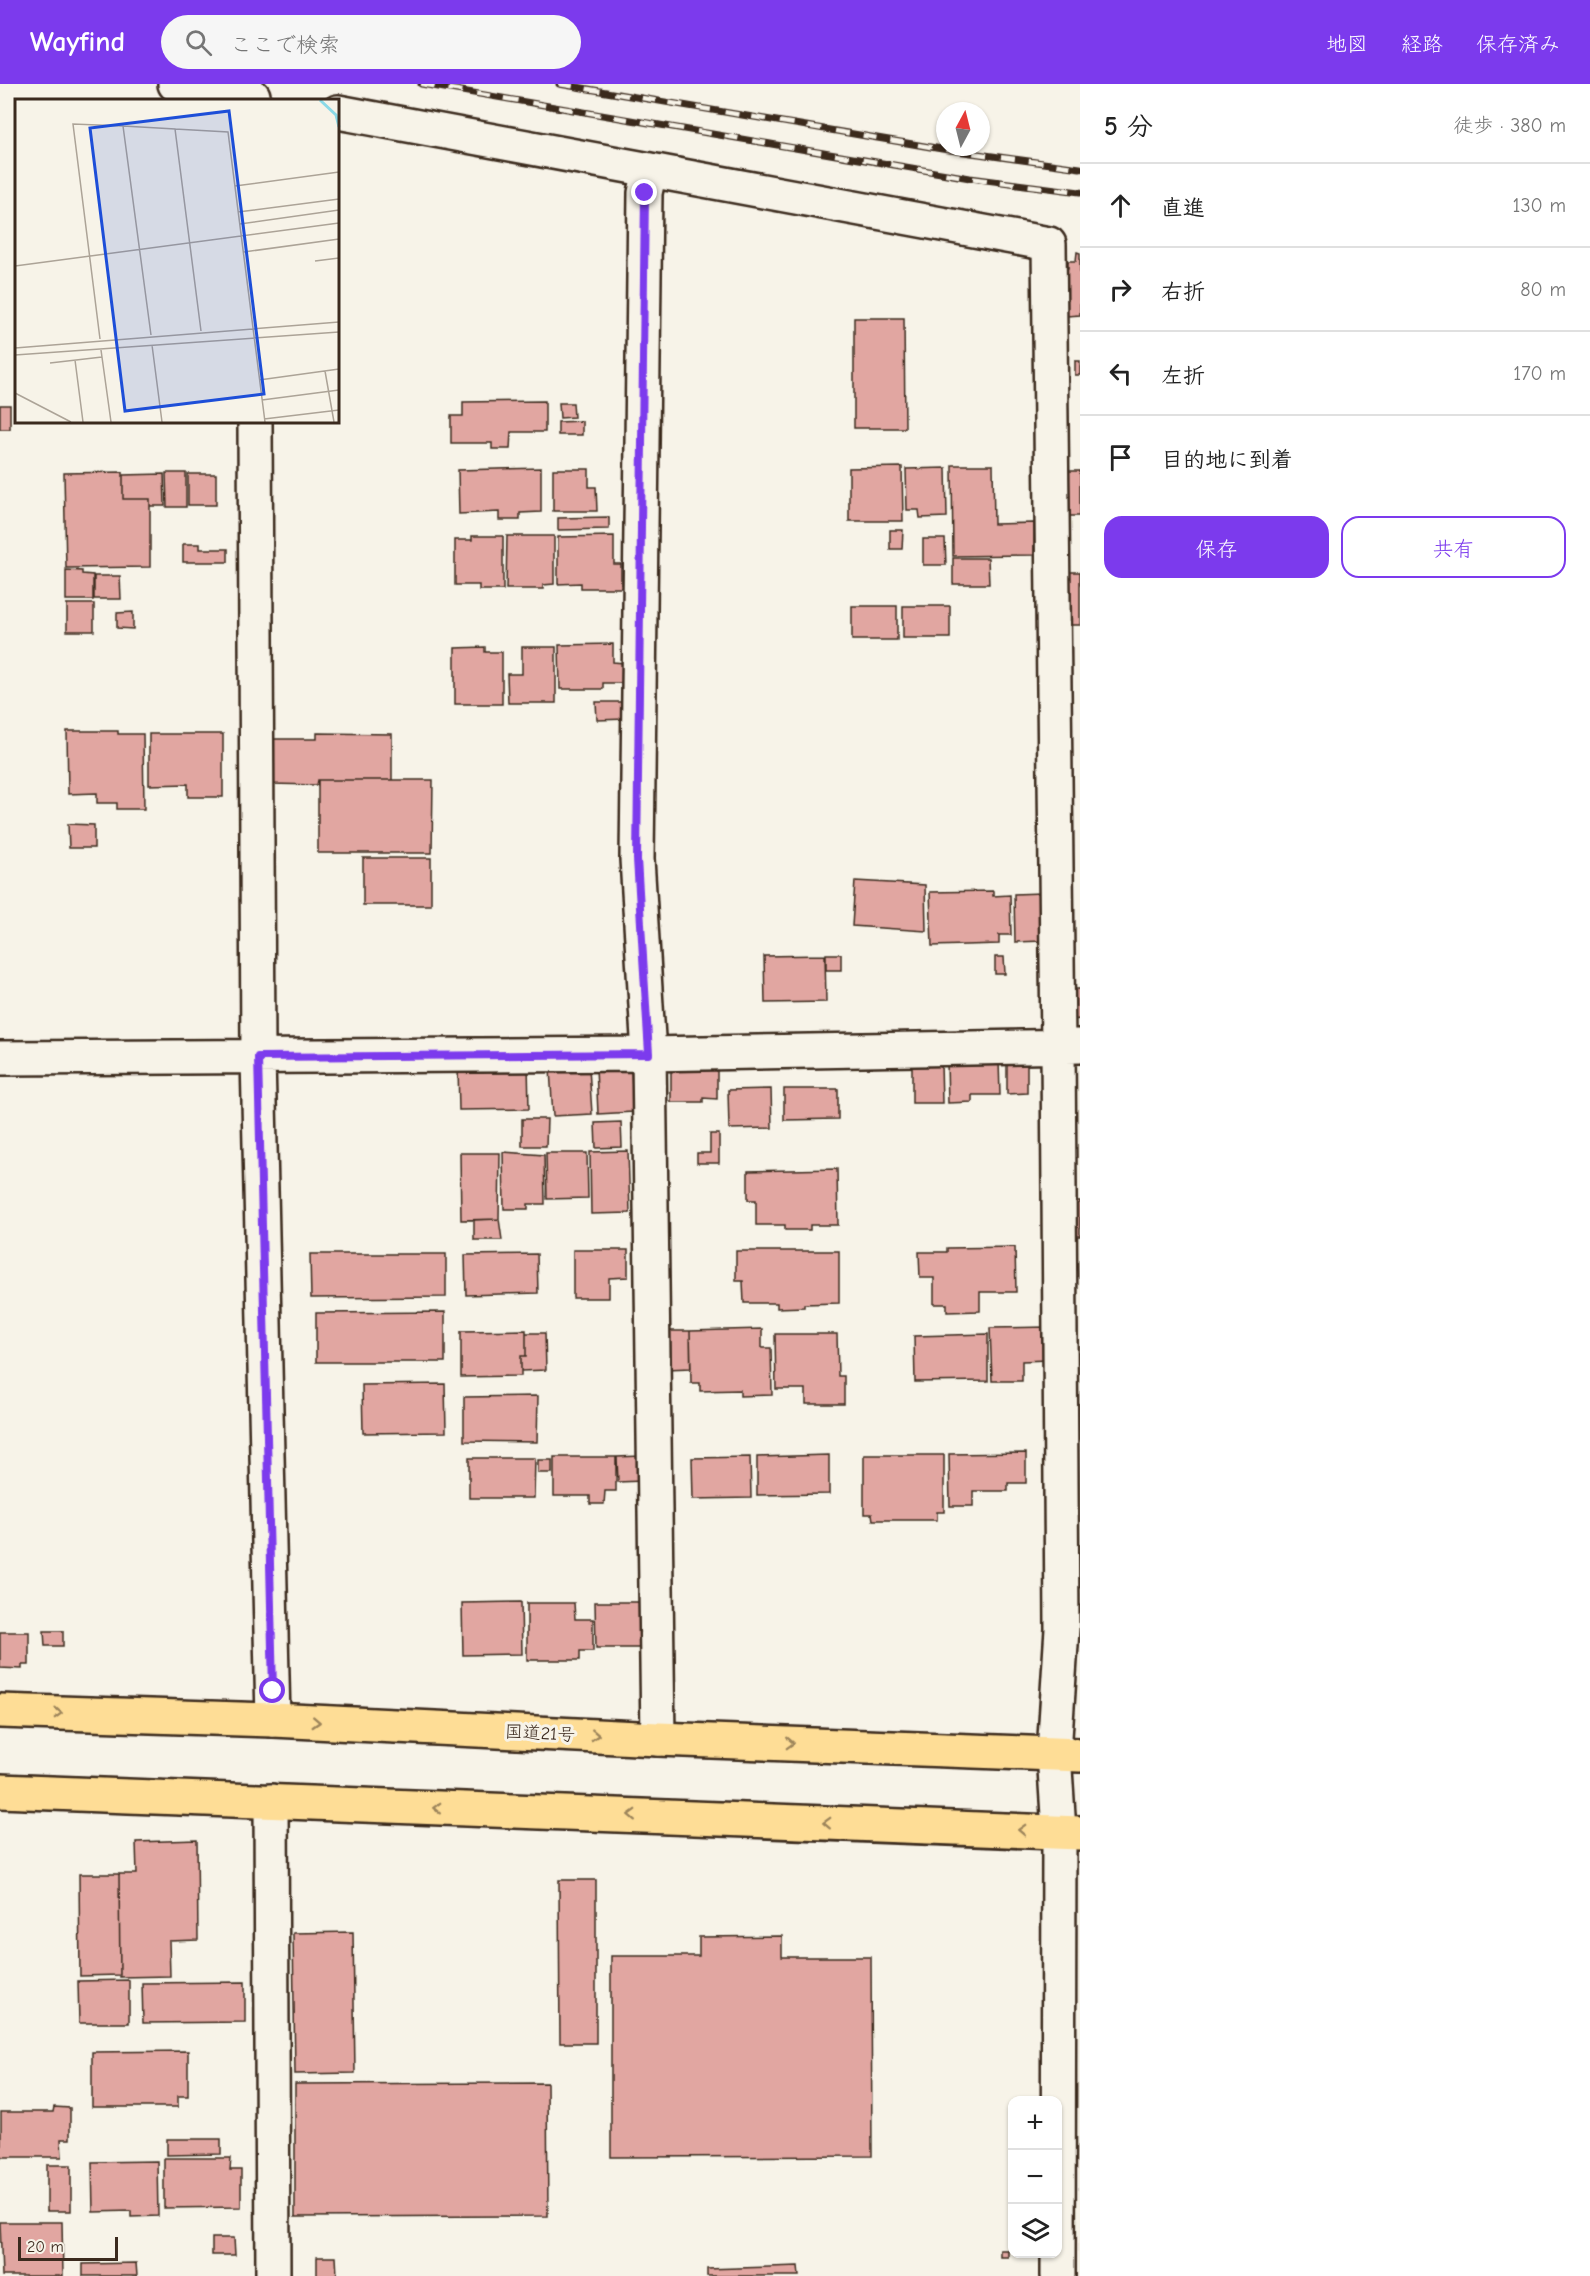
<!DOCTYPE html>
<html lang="ja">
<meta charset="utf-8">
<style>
:root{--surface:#fff;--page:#f6f6f6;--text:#222;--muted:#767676;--line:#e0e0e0;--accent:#7c3aed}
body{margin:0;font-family:"Comic Neue","Klee One",sans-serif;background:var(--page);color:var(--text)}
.controls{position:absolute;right:18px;bottom:18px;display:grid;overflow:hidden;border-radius:12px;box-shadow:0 2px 4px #0004}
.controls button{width:54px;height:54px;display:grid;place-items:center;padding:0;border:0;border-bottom:2px solid var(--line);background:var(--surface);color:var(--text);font:30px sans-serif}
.compass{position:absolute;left:936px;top:18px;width:54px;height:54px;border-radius:50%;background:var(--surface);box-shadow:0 2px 4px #0004;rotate:7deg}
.scale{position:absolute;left:18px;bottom:15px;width:100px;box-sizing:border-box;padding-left:6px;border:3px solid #3b2a1e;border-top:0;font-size:16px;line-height:21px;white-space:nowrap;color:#3b2a1e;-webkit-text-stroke:4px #f7f3e8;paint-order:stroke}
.stop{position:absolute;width:18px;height:18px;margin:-14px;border:4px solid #7c3aed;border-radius:50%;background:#fff}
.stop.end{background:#7c3aed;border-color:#fff;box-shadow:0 2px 6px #0008}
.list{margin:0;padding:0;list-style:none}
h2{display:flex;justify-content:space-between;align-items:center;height:78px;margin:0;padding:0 24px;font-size:26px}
h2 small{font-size:20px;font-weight:400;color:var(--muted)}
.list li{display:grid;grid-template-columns:39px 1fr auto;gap:18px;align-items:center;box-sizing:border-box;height:84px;padding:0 24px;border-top:2px solid var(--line)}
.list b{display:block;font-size:22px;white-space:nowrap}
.list em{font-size:20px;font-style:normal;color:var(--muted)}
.actions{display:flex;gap:12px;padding:18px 24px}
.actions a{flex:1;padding:14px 0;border:2px solid var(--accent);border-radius:18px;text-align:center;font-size:21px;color:var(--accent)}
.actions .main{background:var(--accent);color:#fff}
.icon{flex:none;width:33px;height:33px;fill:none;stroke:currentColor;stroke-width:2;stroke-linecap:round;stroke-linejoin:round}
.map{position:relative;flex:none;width:1080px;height:2192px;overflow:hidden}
header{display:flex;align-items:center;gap:36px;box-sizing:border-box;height:84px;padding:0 30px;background:var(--accent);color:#fff}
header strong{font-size:28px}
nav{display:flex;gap:33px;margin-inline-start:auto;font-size:21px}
.search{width:420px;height:54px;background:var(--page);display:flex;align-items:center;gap:15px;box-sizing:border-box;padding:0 21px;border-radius:33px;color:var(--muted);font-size:22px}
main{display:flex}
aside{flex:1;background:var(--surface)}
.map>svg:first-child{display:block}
</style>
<header>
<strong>Wayfind</strong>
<div class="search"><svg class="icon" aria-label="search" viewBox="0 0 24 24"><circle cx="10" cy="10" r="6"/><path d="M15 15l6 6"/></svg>ここで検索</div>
<nav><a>地図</a><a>経路</a><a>保存済み</a></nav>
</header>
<main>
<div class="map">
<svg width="1080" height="2192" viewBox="0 0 1080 2192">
<rect width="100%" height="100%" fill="#f7f3e8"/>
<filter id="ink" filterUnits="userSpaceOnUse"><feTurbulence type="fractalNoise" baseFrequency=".0167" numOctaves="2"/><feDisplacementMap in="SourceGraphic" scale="12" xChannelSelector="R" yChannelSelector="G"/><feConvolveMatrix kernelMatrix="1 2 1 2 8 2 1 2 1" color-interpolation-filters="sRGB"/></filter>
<g filter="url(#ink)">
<path fill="#e1a6a1" stroke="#3b2a1e" stroke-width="1.5" d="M1077,168l3,1v62l-13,1 -1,-47 2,-1v-7h8z
M854,234h50l1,110h-51z
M1075,277h5v14h-5z
M545,317v31h-34l-1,17h-18v-6h-41v-27h12v-14z
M559,319h14l1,14 -14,1z
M0,321h10v24h-10z
M582,337v14h-24v-13z
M952,381h41l1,59 40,-1v32l-81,1z
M902,383l1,54h-54v-53z
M541,384v44l-21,1v7h-21v-8l-40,2 -1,-44z
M946,384l1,49 -27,1 -1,-8h-12l-1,-41z
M553,385h36v18h7l1,24h-44z
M1069,387h11v45h-10z
M123,388v27h27v68l-84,1 -2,-95z
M166,389h20v34h-19z
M164,390l1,32h-15v-7h-27v-24z
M188,390h28v31h-28z
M609,433v12l-51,1v-12z
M890,446h13l-1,19h-12z
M472,452h31v54h-24v-5h-24v-45h17z
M507,452h47v48l-11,1v4h-37z
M614,452v28h7v24h-40v-5l-23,1v-47z
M923,455h22l1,26h-23z
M183,460h17v5h28v13h-45z
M953,474h35l1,26h-36z
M66,486l16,1v3l11,1v25h-27z
M1070,488h10v53h-11z
M94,492h26l1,23h-27z
M67,520h27v27h-27z
M852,522h45v34h-45z
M903,522h47v32h-47z
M133,528v17l-16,-1v-15z
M613,560v18l11,1 -1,20h-20v6h-43l-1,-44z
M485,563v5h17v52h-47v-56z
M522,563h34v56h-48l-1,-29h15z
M596,618h30v17l-29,1z
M67,647h51v3h25l1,75h-27v-6h-20v-10l-29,1z
M317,649l75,1v46h-74l-1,5 -46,-1 1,-45h45z
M149,650h74v63h-35v-13l-39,1z
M318,696h115l-1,73h-114z
M68,740l26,1v23h-25z
M363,774h68v47h-68z
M855,797l70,4 1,46 -74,-5z
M993,807v5l17,-1 1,40h-12v9l-67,2 -2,-54z
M1042,809l1,48 -28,1 -1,-48z
M826,870h15v16h-15z
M825,871l1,47 -61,1 -1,-47z
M995,873h9l1,17h-10z
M1072,905h8v30l-8,1z
M999,977l1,34h-28v7l-24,1 -1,-41z
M1027,979v30l-20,1v-30z
M671,980h46v35l-14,-1v4h-32z
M912,980h29l1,39h-30z
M528,981l1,44 -70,1 -1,-44z
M631,982l2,46 -35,2 -2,-47z
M589,984l3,46 -39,2 -3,-47z
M771,1005l1,39 -43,1 -1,-39z
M784,1005h54v30l-54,1z
M522,1035h25l-1,27h-24z
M621,1038l1,25 -26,1 -1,-25z
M710,1050h9v29h-22v-10h13z
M628,1067l2,62 -39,1 -1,-62z
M503,1068l41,3 1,49h-17v5h-24z
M460,1069h40l-1,66 -38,1z
M546,1069h41l1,45 -41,1z
M837,1085l1,56h-28v5h-25v-5h-29v-25h-8v-29z
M1076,1117h4v35h-3z
M499,1135l3,21h-28v-20z
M1015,1163l1,45h-36v19l-33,1v-8h-13v-26h-14l-1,-26h28v-4z
M573,1166h55v27l-19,1v20h-36z
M736,1167h103v52l-35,1v3l-27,1v-5h-33l-1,-22h-7z
M310,1170h136v43l-135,1z
M537,1170l1,39 -72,2 -1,-40z
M445,1228v50h-129v-49z
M1047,1243l1,33 -26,1v20h-30l-2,-53z
M762,1245v19h9l1,47 -32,1v-6l-40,1v-8h-9l-1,-52z
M526,1246v26h-5v20l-60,1v-46z
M666,1247h24l1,37 -25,1z
M526,1249h19l1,37 -25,1v-15h5z
M775,1250h62l1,42h6v28h-38v-15h-30z
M988,1250v47l-73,1 -1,-46z
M445,1300l1,48 -83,1 -1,-48z
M538,1312l-1,46 -73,-1v-44z
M1026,1369v30h-18v8h-35v15h-23l-1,-52z
M829,1371v39l-72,1v-38z
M864,1371h80v57h-7v8h-64l-1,-6h-8z
M641,1372l1,25 -24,1 -1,-25z
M554,1373h62v34h-11l-1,13h-14v-8h-36z
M750,1373l1,41 -58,1 -1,-41z
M469,1374h66l-1,40h-65z
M538,1376h14v13h-14z
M521,1518l1,52 -59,1 -1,-52z
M595,1518h47l1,46h-47z
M527,1519h47l1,16h18v32h-13v9h-53z
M44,1547h19v15h-18z
M0,1548h29v33h-7v4l-22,-1z
M197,1756l1,100 -29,1 1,35 -50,1 -1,-103h18l-1,-32z
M79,1790h40l1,101 -40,1z
M559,1796h37v163h-36z
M353,1848l2,141 -60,1 -2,-141z
M782,1852v21h89l1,199 -261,1v-201h88v-19z
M129,1896v43h-50l-1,-42z
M245,1898v40l-102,1 -1,-40z
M188,1967v45h-10v11h-86v-55z
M547,1999l1,133 -253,1v-133z
M54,2023l16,1v31h-9l1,18h-61v-45h52z
M167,2055h54v15l-54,1z
M164,2074h67l-1,12h11v37l-77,1z
M157,2077l1,55 -27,1v-6l-38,1 -1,-50z
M47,2081h24v46h-24z
M0,2138h62l1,54h-61z
M212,2154h22l1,17h-23z
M1000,2166h8v7h-8z
M317,2173h19l1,19h-20z
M136,2179l1,13h-54v-12z
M798,2182l1,10h-92v-7z"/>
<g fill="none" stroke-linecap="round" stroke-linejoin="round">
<g stroke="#3b2a1e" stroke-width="38">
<path id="minor" d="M175,0l78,12v4
M338,28l312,58 -5,23 -8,666 12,195 9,685
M650,86l399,74 9,802 4,583 -8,124 5,78 -1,445
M255,338l3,635 15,663
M0,974l649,-4 431,-8
M271,1717l2,475"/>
</g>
<g stroke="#3b2a1e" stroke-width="38">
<path id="highway" d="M0,1627l273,9 385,19 422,16
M0,1707l1080,42"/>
</g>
<use href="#minor" stroke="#f7f3e8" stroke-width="33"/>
<use href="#highway" stroke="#fedd96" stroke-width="33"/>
<g stroke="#3b2a1e" stroke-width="7">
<path id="rail" d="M421,0l549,94 110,14
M559,0l383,65 138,19"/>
</g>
<use href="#rail" stroke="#f7f3e8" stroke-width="4.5" stroke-dasharray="14" stroke-linecap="butt"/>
</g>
<defs><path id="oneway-chevron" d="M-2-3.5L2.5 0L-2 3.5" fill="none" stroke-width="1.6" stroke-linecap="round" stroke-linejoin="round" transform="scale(1.5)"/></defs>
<g stroke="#9c845a">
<use href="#oneway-chevron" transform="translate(58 1629) rotate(2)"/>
<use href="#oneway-chevron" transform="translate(316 1638) rotate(3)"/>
<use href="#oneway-chevron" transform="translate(595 1651) rotate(3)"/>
<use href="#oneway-chevron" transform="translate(790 1659) rotate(2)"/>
<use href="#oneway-chevron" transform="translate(437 1724) rotate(-178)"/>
<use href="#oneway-chevron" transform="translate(632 1731) rotate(-178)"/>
<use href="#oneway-chevron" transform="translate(827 1739) rotate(-178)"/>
<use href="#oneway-chevron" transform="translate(1022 1746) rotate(-178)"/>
</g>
</g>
<g fill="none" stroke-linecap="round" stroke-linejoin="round" filter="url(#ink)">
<path stroke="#7c3aed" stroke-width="8" d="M273,1607l-15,-634 391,-3 -12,-195 8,-666"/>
</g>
<g text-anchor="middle" stroke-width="6" stroke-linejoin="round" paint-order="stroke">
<g font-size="18" fill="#3b2a1e" stroke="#f7f3e8">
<text transform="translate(540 1649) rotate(3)" y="6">国道21号</text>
</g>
</g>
<g transform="translate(15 15)">
<rect width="324" height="324" fill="#f7f3e8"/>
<path fill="none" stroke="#8ad9e7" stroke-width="3" d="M305,1l16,15 3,12"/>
<path fill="none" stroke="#aca397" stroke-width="1.5" d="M108,27l52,3 26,202M160,30l53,3 37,290M220,87l104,-14M223,113l101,-13M225,125l99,-14M229,153l95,-13M300,162l24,-3M0,167l324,-43M85,240l-27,-215 50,2 28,209M137,246l10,77M0,249l324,-26M86,251l10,72M0,256l324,-23M60,261l8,62M35,264l52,-6M310,272l9,51M244,281l80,-11M0,294l56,29M247,301l77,-10M249,320l75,-9"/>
<path fill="#1d4ed8" fill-opacity="0.15" stroke="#1d4ed8" stroke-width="3" d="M214,12l35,283 -139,17 -35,-283z"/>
<rect width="324" height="324" fill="none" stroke="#3b2a1e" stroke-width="3"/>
</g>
</svg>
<div class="controls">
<button>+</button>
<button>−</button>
<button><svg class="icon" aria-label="layers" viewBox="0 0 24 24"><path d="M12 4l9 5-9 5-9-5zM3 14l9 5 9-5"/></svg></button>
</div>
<svg class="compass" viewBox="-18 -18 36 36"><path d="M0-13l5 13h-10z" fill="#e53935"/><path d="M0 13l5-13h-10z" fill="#767676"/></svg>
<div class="scale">20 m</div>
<div class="stop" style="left:273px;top:1607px"></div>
<div class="stop end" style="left:645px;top:109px"></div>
</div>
<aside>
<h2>5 分<small>徒歩 · 380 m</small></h2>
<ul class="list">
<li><svg class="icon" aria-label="ahead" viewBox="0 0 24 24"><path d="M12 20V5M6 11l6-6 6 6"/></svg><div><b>直進</b></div><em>130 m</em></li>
<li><svg class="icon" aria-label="right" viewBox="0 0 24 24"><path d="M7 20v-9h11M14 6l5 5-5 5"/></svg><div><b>右折</b></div><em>80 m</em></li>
<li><svg class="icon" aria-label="left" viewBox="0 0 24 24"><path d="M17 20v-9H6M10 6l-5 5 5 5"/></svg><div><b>左折</b></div><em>170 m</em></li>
<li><svg class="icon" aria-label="arrive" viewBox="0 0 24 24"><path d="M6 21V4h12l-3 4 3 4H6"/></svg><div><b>目的地に到着</b></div></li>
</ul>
<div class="actions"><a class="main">保存</a><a>共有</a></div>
</aside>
</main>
